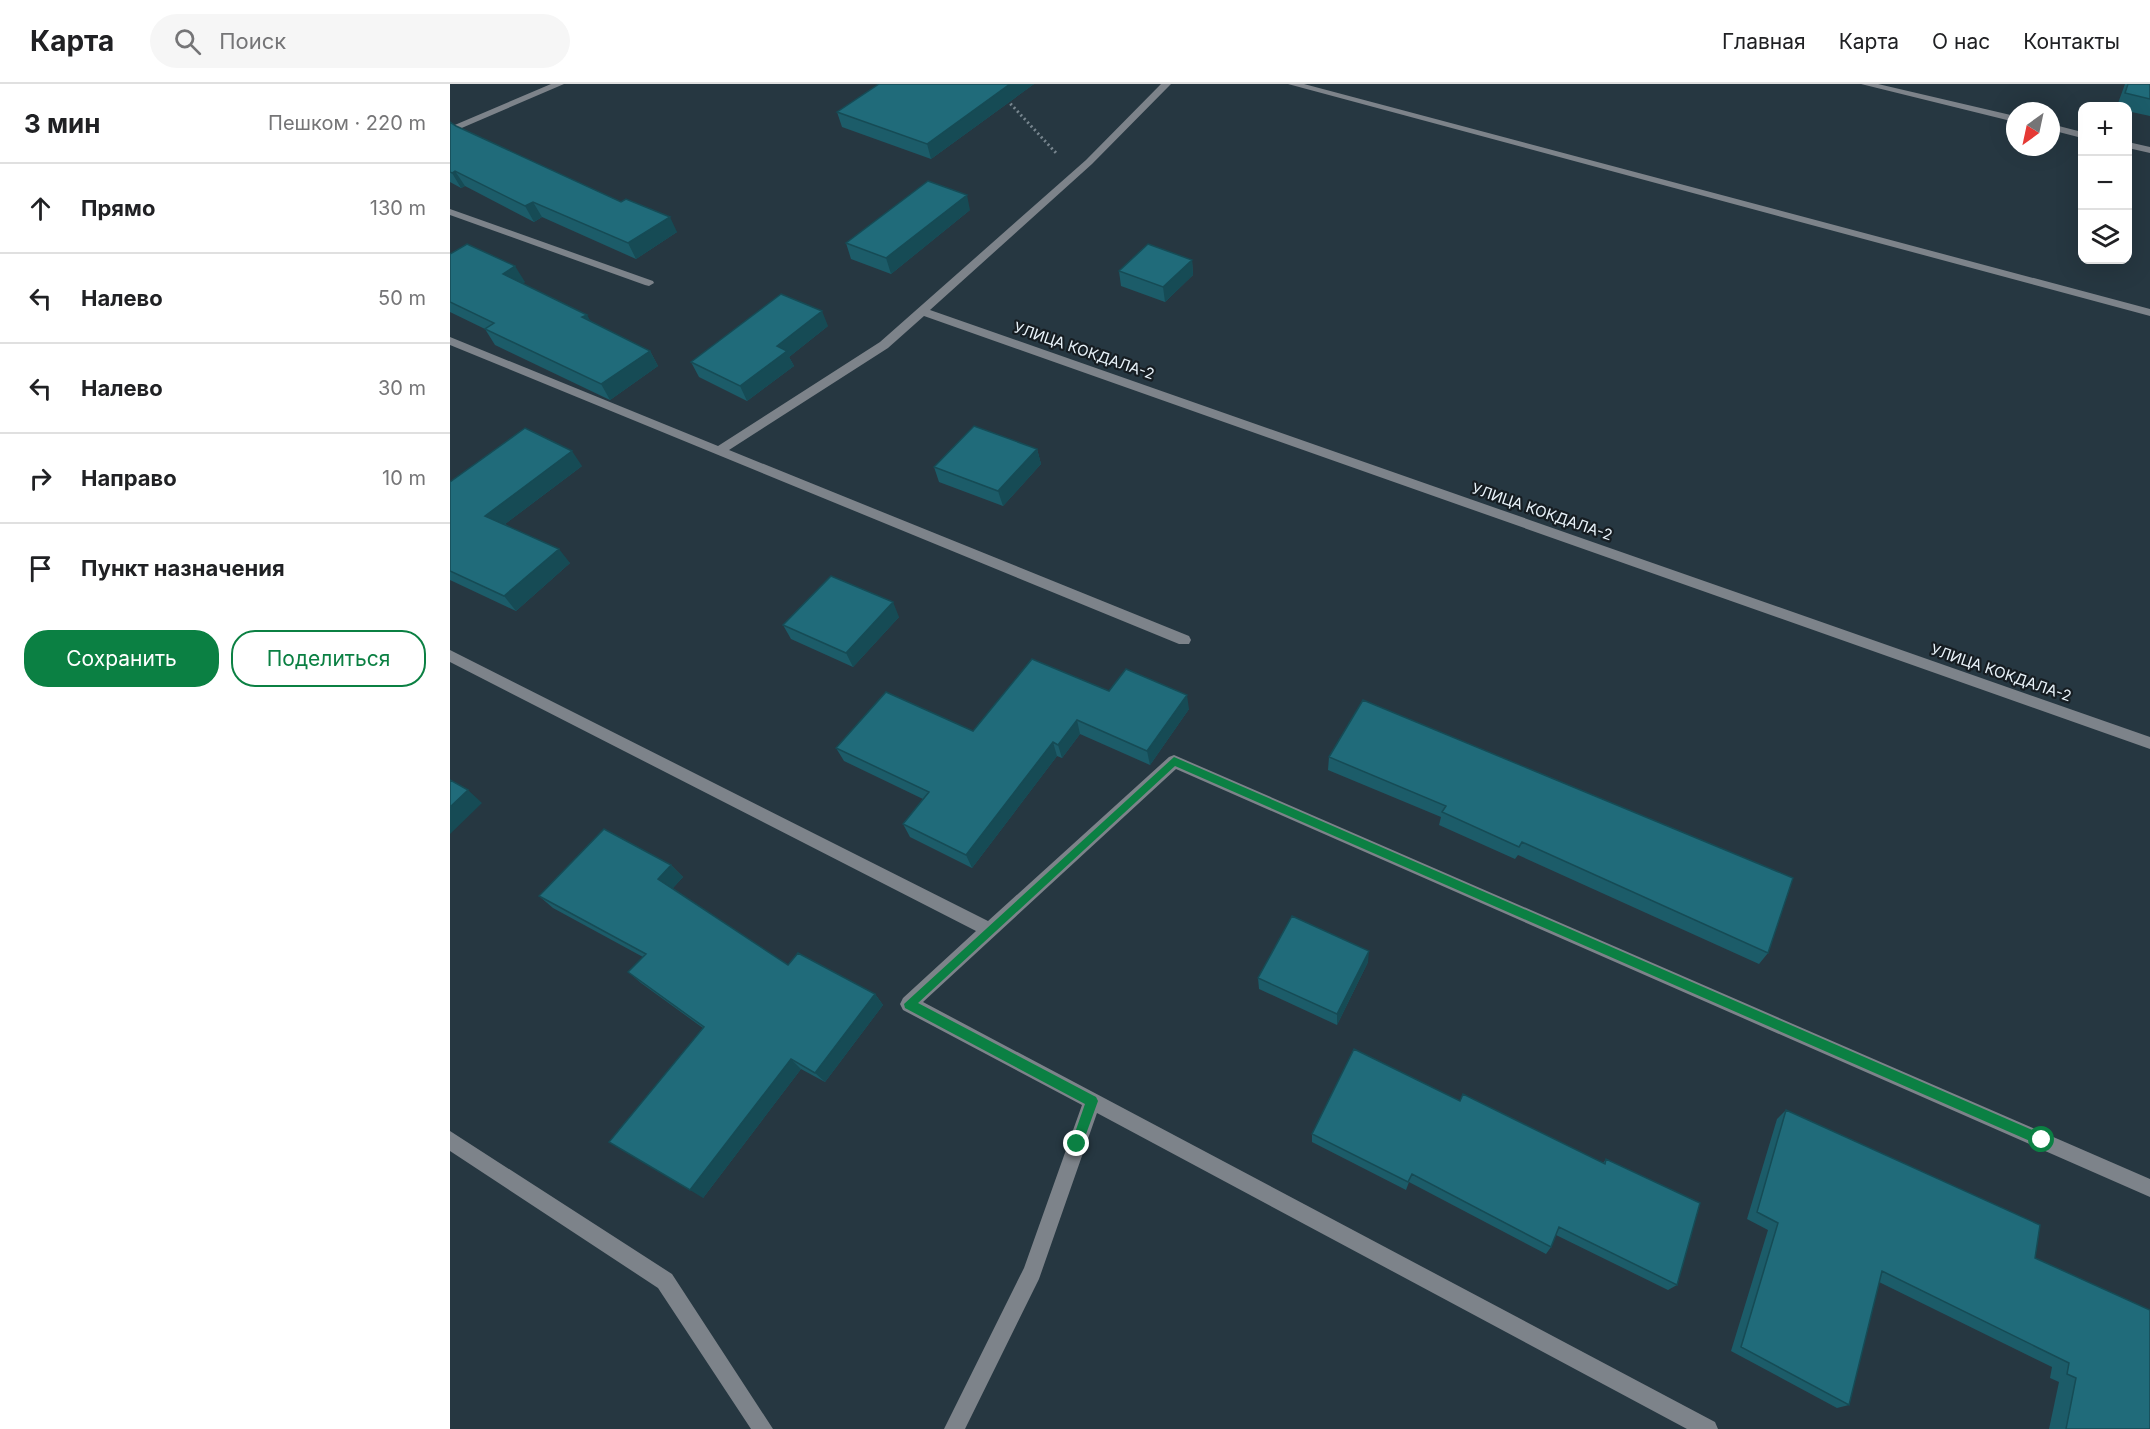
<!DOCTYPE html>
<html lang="ru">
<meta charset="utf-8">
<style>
:root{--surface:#fff;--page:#f6f6f6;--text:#202124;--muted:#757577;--line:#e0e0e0;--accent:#0b8043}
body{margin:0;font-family:Inter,sans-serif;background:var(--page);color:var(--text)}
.controls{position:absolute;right:18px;top:18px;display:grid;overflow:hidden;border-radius:12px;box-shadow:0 6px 24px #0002}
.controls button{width:54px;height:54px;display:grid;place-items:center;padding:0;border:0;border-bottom:2px solid var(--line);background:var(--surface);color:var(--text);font:30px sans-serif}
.compass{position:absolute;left:1556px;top:18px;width:54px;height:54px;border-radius:50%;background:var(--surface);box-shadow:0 6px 24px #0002;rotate:213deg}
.stop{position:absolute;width:18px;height:18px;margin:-14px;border:4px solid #0b8043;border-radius:50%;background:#fff}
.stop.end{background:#0b8043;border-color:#fff;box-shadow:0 2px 6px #0008}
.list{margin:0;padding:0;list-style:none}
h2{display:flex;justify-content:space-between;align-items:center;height:78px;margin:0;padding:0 24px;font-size:26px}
h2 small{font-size:20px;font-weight:400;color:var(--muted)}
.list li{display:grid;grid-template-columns:39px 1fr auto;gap:18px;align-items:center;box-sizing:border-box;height:90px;padding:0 24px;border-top:2px solid var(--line)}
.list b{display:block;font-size:22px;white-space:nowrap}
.list em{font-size:20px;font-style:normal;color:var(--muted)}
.actions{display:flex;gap:12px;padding:18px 24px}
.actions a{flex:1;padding:14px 0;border:2px solid var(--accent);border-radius:24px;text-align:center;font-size:21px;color:var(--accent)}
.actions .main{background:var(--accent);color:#fff}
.icon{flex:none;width:33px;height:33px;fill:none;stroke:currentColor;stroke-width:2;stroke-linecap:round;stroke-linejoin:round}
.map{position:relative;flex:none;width:1700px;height:1345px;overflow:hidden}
header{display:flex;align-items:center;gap:36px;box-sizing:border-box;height:84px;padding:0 30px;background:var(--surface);border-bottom:2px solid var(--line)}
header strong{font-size:28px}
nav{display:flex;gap:33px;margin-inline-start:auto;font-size:21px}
.search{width:420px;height:54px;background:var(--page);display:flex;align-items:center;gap:15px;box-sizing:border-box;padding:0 21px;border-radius:33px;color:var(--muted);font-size:22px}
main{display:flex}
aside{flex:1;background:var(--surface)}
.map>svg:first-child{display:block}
</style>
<header>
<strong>Карта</strong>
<div class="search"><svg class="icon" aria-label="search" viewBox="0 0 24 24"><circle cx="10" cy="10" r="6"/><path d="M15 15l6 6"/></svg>Поиск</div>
<nav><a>Главная</a><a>Карта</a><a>О нас</a><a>Контакты</a></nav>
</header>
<main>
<aside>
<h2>3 мин<small>Пешком · 220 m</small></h2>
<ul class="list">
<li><svg class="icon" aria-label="ahead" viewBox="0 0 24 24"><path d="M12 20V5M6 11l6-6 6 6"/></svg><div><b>Прямо</b></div><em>130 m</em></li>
<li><svg class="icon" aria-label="left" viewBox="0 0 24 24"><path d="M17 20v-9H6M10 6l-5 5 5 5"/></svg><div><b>Налево</b></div><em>50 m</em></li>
<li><svg class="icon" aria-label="left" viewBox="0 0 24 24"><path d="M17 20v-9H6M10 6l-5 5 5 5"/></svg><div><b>Налево</b></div><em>30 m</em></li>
<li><svg class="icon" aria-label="right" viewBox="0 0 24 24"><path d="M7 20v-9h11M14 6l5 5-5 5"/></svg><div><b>Направо</b></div><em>10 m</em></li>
<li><svg class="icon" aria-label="arrive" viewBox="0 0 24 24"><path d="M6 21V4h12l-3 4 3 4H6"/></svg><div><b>Пункт назначения</b></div></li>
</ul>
<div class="actions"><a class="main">Сохранить</a><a>Поделиться</a></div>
</aside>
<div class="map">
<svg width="1700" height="1345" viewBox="0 0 1700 1345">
<rect width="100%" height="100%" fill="#263741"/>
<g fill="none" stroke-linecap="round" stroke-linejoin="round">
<path stroke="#78868f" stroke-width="3" stroke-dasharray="2 3" stroke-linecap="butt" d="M557,16l50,54"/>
<path fill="#7d838a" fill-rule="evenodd" d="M101,0h13l-114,49v-6z
M711,0h10l-79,80 -162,146 1220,427v12l-1226,-433 -36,32 -159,102 460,186 2,4 -2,4h-10l-729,-299v-8l268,109 162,-104 206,-182z
M838,0h16l846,225v7z
M1411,0h17l137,32v6z
M1601,40l31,8v6l-31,-8z
M1678,58l22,5v6l-22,-5z
M0,125l203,72 1,2 -5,3 -4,-1 -195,-70z
M0,566l538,271 181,-164 5,-2 976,424v18l-974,-428 -253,233 792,420 3,7h-31l-590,-316 -58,166 -74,150h-21l80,-161 58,-163 -179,-95 -3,-6 3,-6 73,-67 -526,-269z
M0,1047l222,143 101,155h-22l-93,-141 -208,-137z"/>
</g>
<path fill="#1c5c69" d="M429,0h155l-103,75 -89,-32 -5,-15z
M1675,0h25v32l-23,-5v-5h-10z
M0,38l6,4 221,106 -41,27 -94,-42 -8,5 -69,-36 -4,2 -11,-6z
M520,126l-79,64 -40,-15 -5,-16z
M0,170l75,28 -3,1 69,39 59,29 8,15 -48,34 -115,-55 -10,-16 -35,-17z
M742,176l1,15 -28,27 -44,-16 -2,-15z
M378,242l-39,31 5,9 -47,35 -48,-24 -8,-15z
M587,365l4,15 -38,42 -64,-24 -5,-15z
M132,382l-77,58 65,39 -54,48 -66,-31v-98z
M449,533l-46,50 -62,-28 -8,-14z
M659,607l80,18 -39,56 -70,-31 -18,24 -5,-2 -85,112 -62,-31 -7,-13 20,-25 -79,-38 -8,-13 137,-17z
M913,616l405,253 -9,11 -241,-109 -3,4 -76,-34 2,-8 -113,-47 1,-13z
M221,781l12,12 -11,12 116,76 87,29 8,11 -58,77 -24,-13 -98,129v-170l-62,-45 -13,-11 15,-15 -90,-49 -14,-12z
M918,878l-31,63 -78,-36 -1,-11z
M1010,1017l143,62 3,-4 71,126 -9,5 -112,-55 -5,12 -5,7 -137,-72 -3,8 -94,-48v-8z
M1336,1026l249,148 115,171h-101l10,-47 -9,-4 2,-11 -173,-85 -30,123 -12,3 -106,-57 37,-121 -21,-11 30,-100z"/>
<path fill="#164b55" d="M560,0h24l-103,75 -4,-15z
M5,87l10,15 -4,2 -9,-15z
M517,111l3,15 -79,64 -5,-16z
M83,118l9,15 -8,5 -9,-16z
M220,133l7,15 -41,27 -8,-16z
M742,176l1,15 -28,27 -2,-15z
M65,182l10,16 -13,7 -9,-15z
M372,227l6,15 -39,31 5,9 -47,35 -7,-15 37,-40z
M137,231l9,15 -14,-13z
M200,267l8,15 -48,34 -9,-16z
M587,365l4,15 -38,42 -5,-15z
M122,367l10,15 -85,64 -12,-14z
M109,465l11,14 -54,48 -12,-15z
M443,518l6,15 -46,50 -7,-14z
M737,611l2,14 -39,56 -3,-14z
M627,636l3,14 -18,24 -4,-13z
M603,658l4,14 -85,112 -6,-13z
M18,706l14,13 -32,31v-27z
M221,781l12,12 -13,14 -12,-12z
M919,867l-1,11 -31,63v-11z
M425,910l8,11 -58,77 -10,-9z
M341,975l10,10 -98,129 -13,-8z"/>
<path fill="#206b7a" stroke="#164b55" stroke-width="1.5" d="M429,0h131l-83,60 -90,-32z
M1678,0h22v15l-25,-6z
M0,38l6,4 165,76 5,-3 44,18 -42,26 -95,-41 -8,4 -70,-35 -3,2 -2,-1z
M478,97l39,14 -81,63 -40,-15z
M17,160l48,22 -12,8 84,41 -5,2 68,34 -49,33 -116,-55 9,-6 -44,-21v-48z
M698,160l44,16 -29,27 -44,-16z
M331,210l41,17 -45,35 10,5 -47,35 -49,-24z
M524,342l63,23 -39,42 -64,-24z
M75,344l47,23 -87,65 74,33 -55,47 -54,-25v-89z
M381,492l62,26 -47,51 -63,-28z
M582,575l77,32 17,-22 61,26 -40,56 -70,-31 -19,25 -5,-3 -87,113 -63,-31 26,-32 -93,-44 50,-56 87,39z
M913,616l430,178 -25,75 -246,-111 -3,5 -77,-35 4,-6 -117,-49z
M0,696l18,10 -18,17z
M154,745l67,36 -13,14 130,86 10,-12 77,41 -60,79 -24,-14 -101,131 -81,-48 95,-115 -76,-55 18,-18 -107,-58z
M842,832l77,35 -32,63 -79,-36z
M904,965l106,52 3,-7 142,70 1,-5 94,44 -23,82 -118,-58 -8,20 -139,-73 -4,8 -96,-48z
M1336,1026l254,115 -5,33 115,52v119h-84l10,-51 -9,-4 2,-11 -187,-92 -33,134 -108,-58 37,-124 -21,-11z"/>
<path fill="#0b8043" d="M724,673l872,379v8h-9l-862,-378 -257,237 178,94 2,4 -17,47h-8l-2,-4 14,-40 -180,-96 -1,-4z"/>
<g text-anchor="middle" stroke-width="4.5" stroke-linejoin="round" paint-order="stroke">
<g font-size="15" fill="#e9f3fa" stroke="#161d22">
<text transform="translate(634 267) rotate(19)" y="5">УЛИЦА КОКДАЛА-2</text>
<text transform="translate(1092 428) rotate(19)" y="5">УЛИЦА КОКДАЛА-2</text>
<text transform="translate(1551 589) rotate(19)" y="5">УЛИЦА КОКДАЛА-2</text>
</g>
</g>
</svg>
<div class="controls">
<button>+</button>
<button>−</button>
<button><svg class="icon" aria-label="layers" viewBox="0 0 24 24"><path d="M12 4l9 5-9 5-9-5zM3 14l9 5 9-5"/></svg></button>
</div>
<svg class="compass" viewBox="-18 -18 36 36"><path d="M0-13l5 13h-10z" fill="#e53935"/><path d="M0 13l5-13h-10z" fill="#757577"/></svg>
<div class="stop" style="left:1592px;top:1056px"></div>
<div class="stop end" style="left:627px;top:1060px"></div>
</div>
</main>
